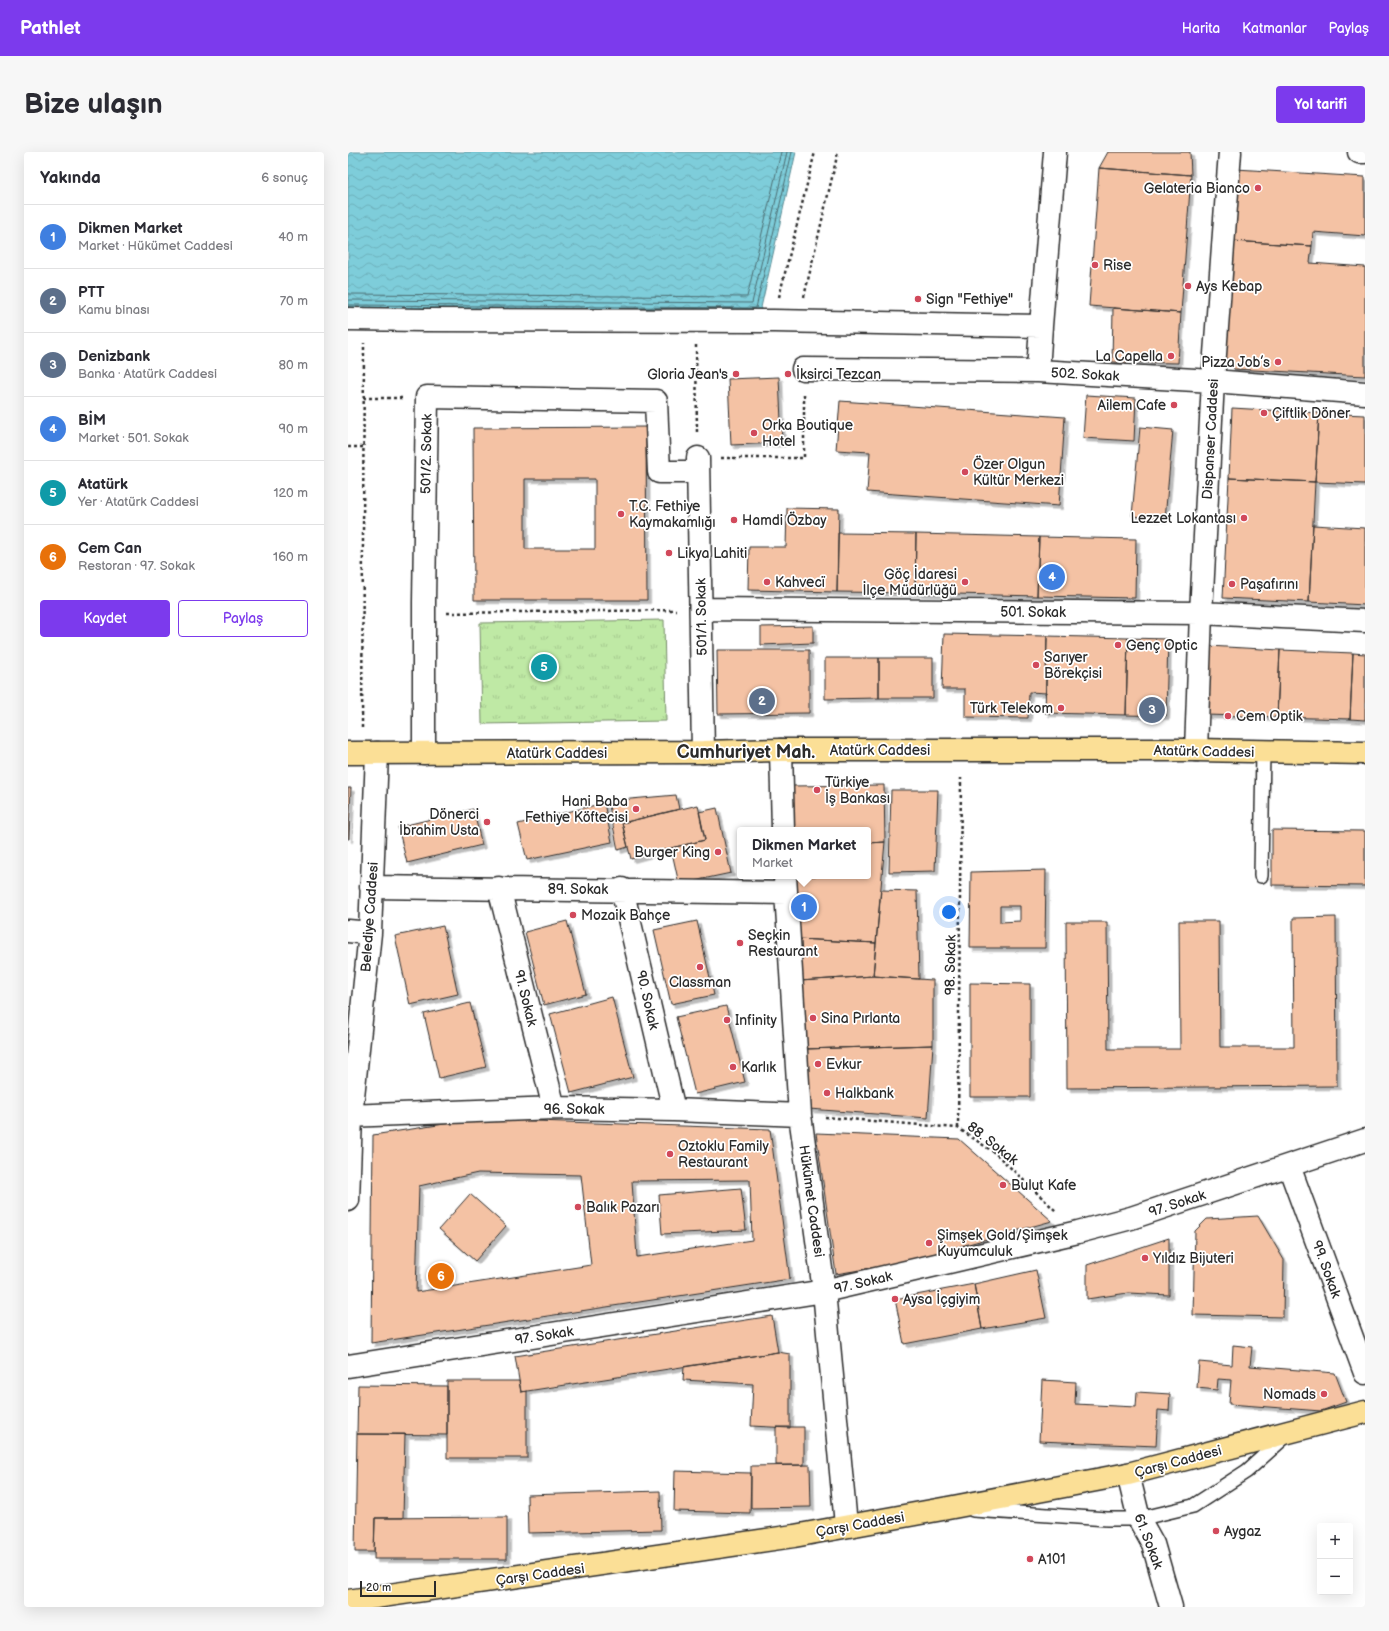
<!DOCTYPE html>
<html lang="tr">
<meta charset="utf-8">
<style>
:root{--surface:#fff;--page:#f7f7f7;--text:#2b2b33;--muted:#7c7c81;--line:#e1e1e2;--accent:#7c3aed}
body{margin:0;font-family:"Balsamiq Sans",sans-serif;background:var(--page);color:var(--text)}
.controls{position:absolute;right:12px;bottom:12px;display:grid;overflow:hidden;border-radius:4px;box-shadow:0 4px 16px #0002}
.controls button{width:36px;height:36px;display:grid;place-items:center;padding:0;border:0;border-bottom:1px solid var(--line);background:var(--surface);color:var(--text);font:20px sans-serif}
.scale{position:absolute;left:12px;bottom:10px;width:76px;box-sizing:border-box;padding-left:4px;border:2px solid #2b2b2b;border-top:0;font-size:11px;line-height:14px;white-space:nowrap;color:#2b2b2b;-webkit-text-stroke:3px #fff;paint-order:stroke}
.you{position:absolute;left:601px;top:760px;width:14px;height:14px;margin:-10px;border:3px solid #fff;border-radius:50%;background:#1a73e8;box-shadow:0 0 0 6px #1a73e833}
.badge{display:grid;place-items:center;width:26px;height:26px;border-radius:50%;background:var(--accent);color:#fff;font-size:13px;font-weight:700}
.pin{position:absolute;translate:-50% -50%;border:2px solid #fff;box-shadow:0 1px 4px #0006}
.popup{position:absolute;left:389px;top:675px;width:134px;height:52px;box-sizing:border-box;display:grid;place-content:center;border-radius:4px;background:var(--surface);filter:drop-shadow(0 1px 3px #0005);font-size:13px;white-space:nowrap;color:var(--muted)}
.popup b{font-size:15px;color:var(--text)}
.popup::after{content:'';position:absolute;left:50%;top:100%;margin-left:-8px;border:8px solid transparent;border-top-color:var(--surface)}
.list{margin:0;padding:0;list-style:none}
h2{display:flex;justify-content:space-between;align-items:center;height:52px;margin:0;padding:0 16px;font-size:17px}
h2 small{font-size:13px;font-weight:400;color:var(--muted)}
.list li{display:grid;grid-template-columns:26px 1fr auto;gap:12px;align-items:center;box-sizing:border-box;height:64px;padding:0 16px;border-top:1px solid var(--line)}
.list b{display:block;font-size:15px;white-space:nowrap}
.list p{margin:0;font-size:13px;white-space:nowrap;color:var(--muted)}
.list em{font-size:13px;font-style:normal;color:var(--muted)}
.actions{display:flex;gap:8px;padding:12px 16px}
.actions a{flex:1;padding:9px 0;border:1px solid var(--accent);border-radius:4px;text-align:center;font-size:14px;color:var(--accent)}
.actions .main{background:var(--accent);color:#fff}
.map{position:relative;flex:none;width:1017px;height:1455px;overflow:hidden;border-radius:4px}
header{display:flex;align-items:center;gap:24px;box-sizing:border-box;height:56px;padding:0 20px;background:var(--accent);color:#fff}
header strong{font-size:19px}
nav{display:flex;gap:22px;margin-inline-start:auto;font-size:14px}
.intro{display:flex;align-items:center;justify-content:space-between;box-sizing:border-box;height:96px;padding:0 24px}
h1{margin:0;font-size:28px}
.button{padding:10px 18px;border-radius:4px;background:var(--accent);color:#fff;font-size:14px;font-weight:700}
main{display:flex;gap:24px;padding:0 24px}
aside{flex:1;background:var(--surface);border-radius:4px;box-shadow:0 4px 16px #0002}
.map>svg:first-child{display:block}
</style>
<header>
<strong>Pathlet</strong>
<nav><a>Harita</a><a>Katmanlar</a><a>Paylaş</a></nav>
</header>
<div class="intro"><h1>Bize ulaşın</h1><a class="button">Yol tarifi</a></div>
<main>
<aside>
<h2>Yakında<small>6 sonuç</small></h2>
<ul class="list">
<li><span class="badge" style="background:#3f7fe0">1</span><div><b>Dikmen Market</b><p>Market · Hükümet Caddesi</p></div><em>40 m</em></li>
<li><span class="badge" style="background:#5c6f8a">2</span><div><b>PTT</b><p>Kamu binası</p></div><em>70 m</em></li>
<li><span class="badge" style="background:#5c6f8a">3</span><div><b>Denizbank</b><p>Banka · Atatürk Caddesi</p></div><em>80 m</em></li>
<li><span class="badge" style="background:#3f7fe0">4</span><div><b>BİM</b><p>Market · 501. Sokak</p></div><em>90 m</em></li>
<li><span class="badge" style="background:#0f9aa8">5</span><div><b>Atatürk</b><p>Yer · Atatürk Caddesi</p></div><em>120 m</em></li>
<li><span class="badge" style="background:#e8710a">6</span><div><b>Cem Can</b><p>Restoran · 97. Sokak</p></div><em>160 m</em></li>
</ul>
<div class="actions"><a class="main">Kaydet</a><a>Paylaş</a></div>
</aside>
<div class="map">
<svg width="1017" height="1455" viewBox="0 0 1017 1455">
<defs>
<pattern id="park-tufts" width="24" height="20" patternUnits="userSpaceOnUse"><rect width="24" height="20" fill="#bfe9a5"/><path d="M3 7l-1-3M5 7V3M7 7l1-3M15 17l-1-3M17 17v-4M19 17l1-3" fill="none" stroke="#a4c88e"/></pattern>
<pattern id="water-waves" width="16" height="10" patternUnits="userSpaceOnUse"><rect width="16" height="10" fill="#7ecdda"/><path d="M0 5q4-4 8 0t8 0" fill="none" stroke="#6db0bb"/></pattern>
<filter id="shadow"><feDropShadow dx="3.5" dy="3.5" stdDeviation="0" flood-color="#0004"/></filter>
</defs>
<rect width="100%" height="100%" fill="#fff"/>
<filter id="ink" filterUnits="userSpaceOnUse"><feTurbulence type="fractalNoise" baseFrequency=".025" numOctaves="2"/><feDisplacementMap in="SourceGraphic" scale="8" xChannelSelector="R" yChannelSelector="G"/><feConvolveMatrix kernelMatrix="1 2 1 2 8 2 1 2 1" color-interpolation-filters="sRGB"/></filter>
<g filter="url(#ink)">
<path fill="url(#park-tufts)" stroke="#758a68" d="M316,468l2,101 -184,3 -2,-101z"/>
<path fill="url(#water-waves)" stroke="#5d8c94" d="M0,0h448l-36,160 -412,-3z"/>
<g fill="none" stroke-linecap="round" stroke-linejoin="round">
<path stroke="#4c6c71" stroke-width="1" d="M0,142l399,3 34,-145
M0,148l404,3 35,-151
M0,153l408,3 36,-156"/>
</g>
<path fill="#f4c2a4" stroke="#2b2b2b" fill-rule="evenodd" filter="url(#shadow)" d="M760,0h82l1,23 -92,-7z
M751,16l92,7 -10,138 -92,-7z
M888,17l129,8v59l-52,-4 -1,14 -80,-5z
M884,89l80,5 -2,17 55,4v109l-131,-7 -9,-10z
M765,156l68,5 -3,50 -66,-1z
M431,225l3,66 -51,2 -3,-66z
M738,243l50,3 -2,43 -51,-3z
M492,249l225,16 -6,89 -192,-14 3,-40 -34,-2z
M884,256l87,5 -4,69 -86,-4z
M971,261l46,2v69l-50,-2z
M298,275l1,173h-173l-1,-172zM177,327h70v70h-70z
M792,275l33,3 -8,89 -33,-3z
M881,326l86,4 -6,120 -86,-4z
M439,356l52,1 -2,83 -89,-2 1,-43h37z
M965,373l52,3v77l-56,-3z
M490,381l78,1 -1,59 -78,-1z
M568,382l123,3 -2,59 -122,-3z
M691,385l97,2 -1,59 -98,-2z
M465,474v17l-52,2v-18z
M596,482l103,2 -1,57 -17,-1 -1,26 -63,-1v-28h-23z
M699,484l81,2 -2,77 -81,-2z
M780,486l40,1 -2,77 -40,-1z
M860,494l72,4 -3,67 -72,-2z
M369,498h92v63l-91,1z
M932,498l73,3 -3,66 -73,-2z
M1005,501l12,1v66l-15,-1z
M477,506h54v40l-54,1z
M531,506h54v40h-54z
M536,633l1,57 -17,1v-13h-78v-44z
M0,636h3l-2,51h-1z
M543,638h47l-3,81 -46,1z
M328,643l3,14 -57,14 6,24 -10,3 -10,-49z
M256,651l8,39 -85,18 -9,-36z
M350,653l7,35 -34,8 -40,11 -9,-36z
M369,656l14,65 -52,11 -8,-36 34,-8 -6,-28z
M125,657l9,36 -75,18 -9,-36z
M924,678l93,1v55l-93,-1z
M537,690l-9,101 -79,-4 -4,-63h75v-33z
M698,718l-1,78h-75l1,-76zM652,754h20v15l-20,1z
M533,738l36,1 2,88 -46,-3z
M988,765l1,169 -270,2 -1,-166h41l1,127h72l-1,-128h40l1,126h74l-1,-129z
M219,769l19,73 -42,11 -19,-73z
M349,769l17,74 -43,9 -17,-74z
M95,774l15,68 -48,11 -15,-69z
M449,787l79,4 -3,33 -73,5z
M525,824l60,4v65l-128,4 -5,-68z
M622,831l60,1v113h-60z
M264,845l21,80 -62,16 -21,-79z
M122,851l16,64 -47,11 -15,-64z
M378,854l19,76 -50,12 -19,-77z
M585,893l-5,73 -119,-9 -4,-60z
M129,967l293,10 20,150 -419,64 2,-208zM130,1021l103,2 10,90 -175,27 3,-106zM402,1028l2,60 -115,17 -5,-76z
M468,981l143,6 93,82 -156,43 -60,10z
M393,1036l5,42 -84,4 -3,-39z
M122,1042l36,32 -31,35 -36,-32z
M910,1064l26,44 -1,57 -90,-2 2,-84 12,-12z
M821,1086v57l-41,-2 -41,6v-34z
M688,1118l10,48 -64,11 -8,-45z
M626,1132l8,45 -78,15 -9,-45z
M424,1164l6,36 -257,40 -6,-36z
M885,1193l19,2 -2,19 85,7 11,29 -25,9 -92,-7 2,-24 -13,-1 -1,11 -20,-2 2,-26 33,3z
M430,1200l12,2v74l-39,-2 2,-42 -70,-4 1,-13z
M694,1228l34,2 -1,22 61,3 1,-15 33,2 -1,17 -11,-1 -2,36 -117,-5z
M99,1229h72l2,11 6,-1v67h-80z
M10,1233l89,1v49l-90,-1z
M428,1275h28v38h-28z
M9,1282h48l-2,84h-28l-1,34h-19z
M462,1313l1,42 -60,1v-42z
M327,1319l76,2 -1,40 -76,-2z
M312,1339l1,39 -133,3 -1,-38z
M159,1365v42h-133l1,-41z"/>
<g fill="none" stroke-linecap="round" stroke-linejoin="round">
<g stroke="#2b2b2b" stroke-width="16">
<path id="lane" d="M913,724l2,-125
M625,1358l134,9h32l54,-13 54,-35 39,-35"/>
</g>
<g stroke="#2b2b2b" stroke-width="25">
<path id="street" d="M1011,0h6
M0,167l76,1 350,1 267,5 14,-174
M455,217l235,2 175,10 152,12
M690,219l3,-45
M350,306l5,294
M353,457l500,4 164,8
M433,598l2,80
M848,598l5,-137 12,-232 17,-229
M76,601v-151l3,-205 229,4 3,71h39
M437,724l15,239 24,176 22,234
M23,735l415,6
M151,736l55,220
M274,737l52,221
M0,779l22,2
M0,964l206,-8 120,2 126,5
M941,1014l76,207
M0,1048l3,-84 19,-183 7,-180
M0,1214l476,-75 254,-59 53,-14 234,-78
M780,1322l11,45 14,25 18,63"/>
</g>
<g stroke="#2b2b2b" stroke-width="25">
<path id="primary" d="M0,601l355,-1 78,-2h415l169,3
M0,1449l446,-65 154,-28 180,-34 237,-62"/>
</g>
<path stroke="#2b2b2b" stroke-width="2.5" stroke-dasharray="3 3" stroke-linecap="butt" d="M431,145l36,-145
M456,145l34,-145
M348,193l1,89
M15,246h40
M0,295h15
M373,306h83v-65
M99,461l229,-3
M14,576l2,-385
M477,965l133,11 37,25 61,58
M610,976l3,-350"/>
<use href="#lane" stroke="#fff" stroke-width="13"/>
<use href="#street" stroke="#fff" stroke-width="22"/>
<use href="#primary" stroke="#fbdf96" stroke-width="22"/>
</g>
</g>
<g fill="#d1495b" stroke="#fff" stroke-width="1.5">
<circle cx="910" cy="36" r="4"/>
<circle cx="747" cy="113" r="4"/>
<circle cx="840" cy="134" r="4"/>
<circle cx="570" cy="147" r="4"/>
<circle cx="823" cy="204" r="4"/>
<circle cx="930" cy="210" r="4"/>
<circle cx="388" cy="222" r="4"/>
<circle cx="440" cy="222" r="4"/>
<circle cx="826" cy="253" r="4"/>
<circle cx="916" cy="261" r="4"/>
<circle cx="406" cy="281" r="4"/>
<circle cx="617" cy="320" r="4"/>
<circle cx="273" cy="362" r="4"/>
<circle cx="896" cy="366" r="4"/>
<circle cx="386" cy="368" r="4"/>
<circle cx="321" cy="401" r="4"/>
<circle cx="419" cy="430" r="4"/>
<circle cx="617" cy="430" r="4"/>
<circle cx="884" cy="432" r="4"/>
<circle cx="770" cy="493" r="4"/>
<circle cx="688" cy="513" r="4"/>
<circle cx="713" cy="556" r="4"/>
<circle cx="880" cy="564" r="4"/>
<circle cx="469" cy="638" r="4"/>
<circle cx="288" cy="657" r="4"/>
<circle cx="139" cy="670" r="4"/>
<circle cx="370" cy="700" r="4"/>
<circle cx="225" cy="763" r="4"/>
<circle cx="392" cy="791" r="4"/>
<circle cx="352" cy="815" r="4"/>
<circle cx="465" cy="866" r="4"/>
<circle cx="379" cy="868" r="4"/>
<circle cx="470" cy="912" r="4"/>
<circle cx="385" cy="915" r="4"/>
<circle cx="479" cy="941" r="4"/>
<circle cx="322" cy="1002" r="4"/>
<circle cx="655" cy="1033" r="4"/>
<circle cx="230" cy="1055" r="4"/>
<circle cx="581" cy="1091" r="4"/>
<circle cx="797" cy="1106" r="4"/>
<circle cx="547" cy="1147" r="4"/>
<circle cx="976" cy="1242" r="4"/>
<circle cx="868" cy="1379" r="4"/>
<circle cx="682" cy="1407" r="4"/>
</g>
<g text-anchor="middle" stroke-width="3.5" stroke-linejoin="round" paint-order="stroke">
<g font-size="14" fill="#2b2b2b" stroke="#fff" text-anchor="start">
<text x="902" y="41" text-anchor="end">Gelateria Bianco</text>
<text x="755" y="118">Rise</text>
<text x="848" y="139">Ays Kebap</text>
<text x="578" y="152">Sign "Fethiye"</text>
<text x="815" y="209" text-anchor="end">La Capella</text>
<text x="922" y="215" text-anchor="end">Pizza Job’s</text>
<text x="380" y="227" text-anchor="end">Gloria Jean's</text>
<text x="448" y="227">İksirci Tezcan</text>
<text x="818" y="258" text-anchor="end">Ailem Cafe</text>
<text x="924" y="266">Çiftlik Döner</text>
<text x="414" y="278">Orka Boutique<tspan x="414" dy="16">Hotel</tspan></text>
<text x="625" y="317">Özer Olgun<tspan x="625" dy="16">Kültür Merkezi</tspan></text>
<text x="281" y="359">T.C. Fethiye<tspan x="281" dy="16">Kaymakamlığı</tspan></text>
<text x="888" y="371" text-anchor="end">Lezzet Lokantası</text>
<text x="394" y="373">Hamdi Özbay</text>
<text x="329" y="406">Likya Lahiti</text>
<text x="609" y="427" text-anchor="end">Göç İdaresi<tspan x="609" dy="16">İlçe Müdürlüğü</tspan></text>
<text x="427" y="435">Kahvecï</text>
<text x="892" y="437">Paşafırını</text>
<text x="778" y="498">Genç Optic</text>
<text x="696" y="510">Sarıyer<tspan x="696" dy="16">Börekçisi</tspan></text>
<text x="705" y="561" text-anchor="end">Türk Telekom</text>
<text x="888" y="569">Cem Optik</text>
<text x="477" y="635">Türkiye<tspan x="477" dy="16">İş Bankası</tspan></text>
<text x="280" y="654" text-anchor="end">Hani Baba<tspan x="280" dy="16">Fethiye Köftecisi</tspan></text>
<text x="131" y="667" text-anchor="end">Dönerci<tspan x="131" dy="16">İbrahim Usta</tspan></text>
<text x="362" y="705" text-anchor="end">Burger King</text>
<text x="233" y="768">Mozaik Bahçe</text>
<text x="400" y="788">Seçkin<tspan x="400" dy="16">Restaurant</tspan></text>
<text x="352" y="835" text-anchor="middle">Classman</text>
<text x="473" y="871">Sina Pırlanta</text>
<text x="387" y="873">Infinity</text>
<text x="478" y="917">Evkur</text>
<text x="393" y="920">Karlık</text>
<text x="487" y="946">Halkbank</text>
<text x="330" y="999">Oztoklu Family<tspan x="330" dy="16">Restaurant</tspan></text>
<text x="663" y="1038">Bulut Kafe</text>
<text x="238" y="1060">Balık Pazarı</text>
<text x="589" y="1088">Şimşek Gold/Şimşek<tspan x="589" dy="16">Kuyumculuk</tspan></text>
<text x="805" y="1111">Yıldız Bijuteri</text>
<text x="555" y="1152">Aysa İçgiyim</text>
<text x="968" y="1247" text-anchor="end">Nomads</text>
<text x="876" y="1384">Aygaz</text>
<text x="690" y="1412">A101</text>
</g>
<g font-size="14" fill="#2b2b2b" stroke="#fff">
<text transform="translate(737 222) rotate(3)" y="5">502. Sokak</text>
<text transform="translate(862 287) rotate(-87)" y="5">Dispanser Caddesi</text>
<text transform="translate(78 302) rotate(-89)" y="5">501/2. Sokak</text>
<text x="685" y="465">501. Sokak</text>
<text transform="translate(353 465) rotate(-91)" y="5">501/1. Sokak</text>
<text x="532" y="603">Atatürk Caddesi</text>
<text transform="translate(856 599) rotate(1)" y="5">Atatürk Caddesi</text>
<text x="209" y="606">Atatürk Caddesi</text>
<text x="230" y="742">89. Sokak</text>
<text transform="translate(21 765) rotate(-86)" y="5">Belediye Caddesi</text>
<text transform="translate(602 813) rotate(-89)" y="5">98. Sokak</text>
<text transform="translate(178 846) rotate(76)" y="5">91. Sokak</text>
<text transform="translate(300 848) rotate(77)" y="5">90. Sokak</text>
<text x="226" y="962">96. Sokak</text>
<text transform="translate(645 991) rotate(38)" y="5">88. Sokak</text>
<text transform="translate(464 1049) rotate(82)" y="5">Hükümet Caddesi</text>
<text transform="translate(829 1051) rotate(-18)" y="5">97. Sokak</text>
<text transform="translate(979 1117) rotate(70)" y="5">99. Sokak</text>
<text transform="translate(515 1130) rotate(-13)" y="5">97. Sokak</text>
<text transform="translate(196 1183) rotate(-9)" y="5">97. Sokak</text>
<text transform="translate(830 1309) rotate(-15)" y="5">Çarşı Caddesi</text>
<text transform="translate(512 1372) rotate(-10)" y="5">Çarşı Caddesi</text>
<text transform="translate(801 1389) rotate(69)" y="5">61. Sokak</text>
<text transform="translate(192 1422) rotate(-8)" y="5">Çarşı Caddesi</text>
</g>
<g font-size="18" font-weight="bold" fill="#2b2b2b" stroke="#fff">
<text x="398" y="606">Cumhuriyet Mah.</text>
</g>
</g>
</svg>
<div class="controls">
<button>+</button>
<button>−</button>
</div>
<div class="scale">20 m</div>
<div class="you"></div>
<div class="pin badge" style="left:456px;top:755px;background:#3f7fe0">1</div>
<div class="popup"><b>Dikmen Market</b>Market</div>
<div class="pin badge" style="left:414px;top:549px;background:#5c6f8a">2</div>
<div class="pin badge" style="left:804px;top:558px;background:#5c6f8a">3</div>
<div class="pin badge" style="left:704px;top:425px;background:#3f7fe0">4</div>
<div class="pin badge" style="left:196px;top:515px;background:#0f9aa8">5</div>
<div class="pin badge" style="left:93px;top:1124px;background:#e8710a">6</div>
</div>
</main>
